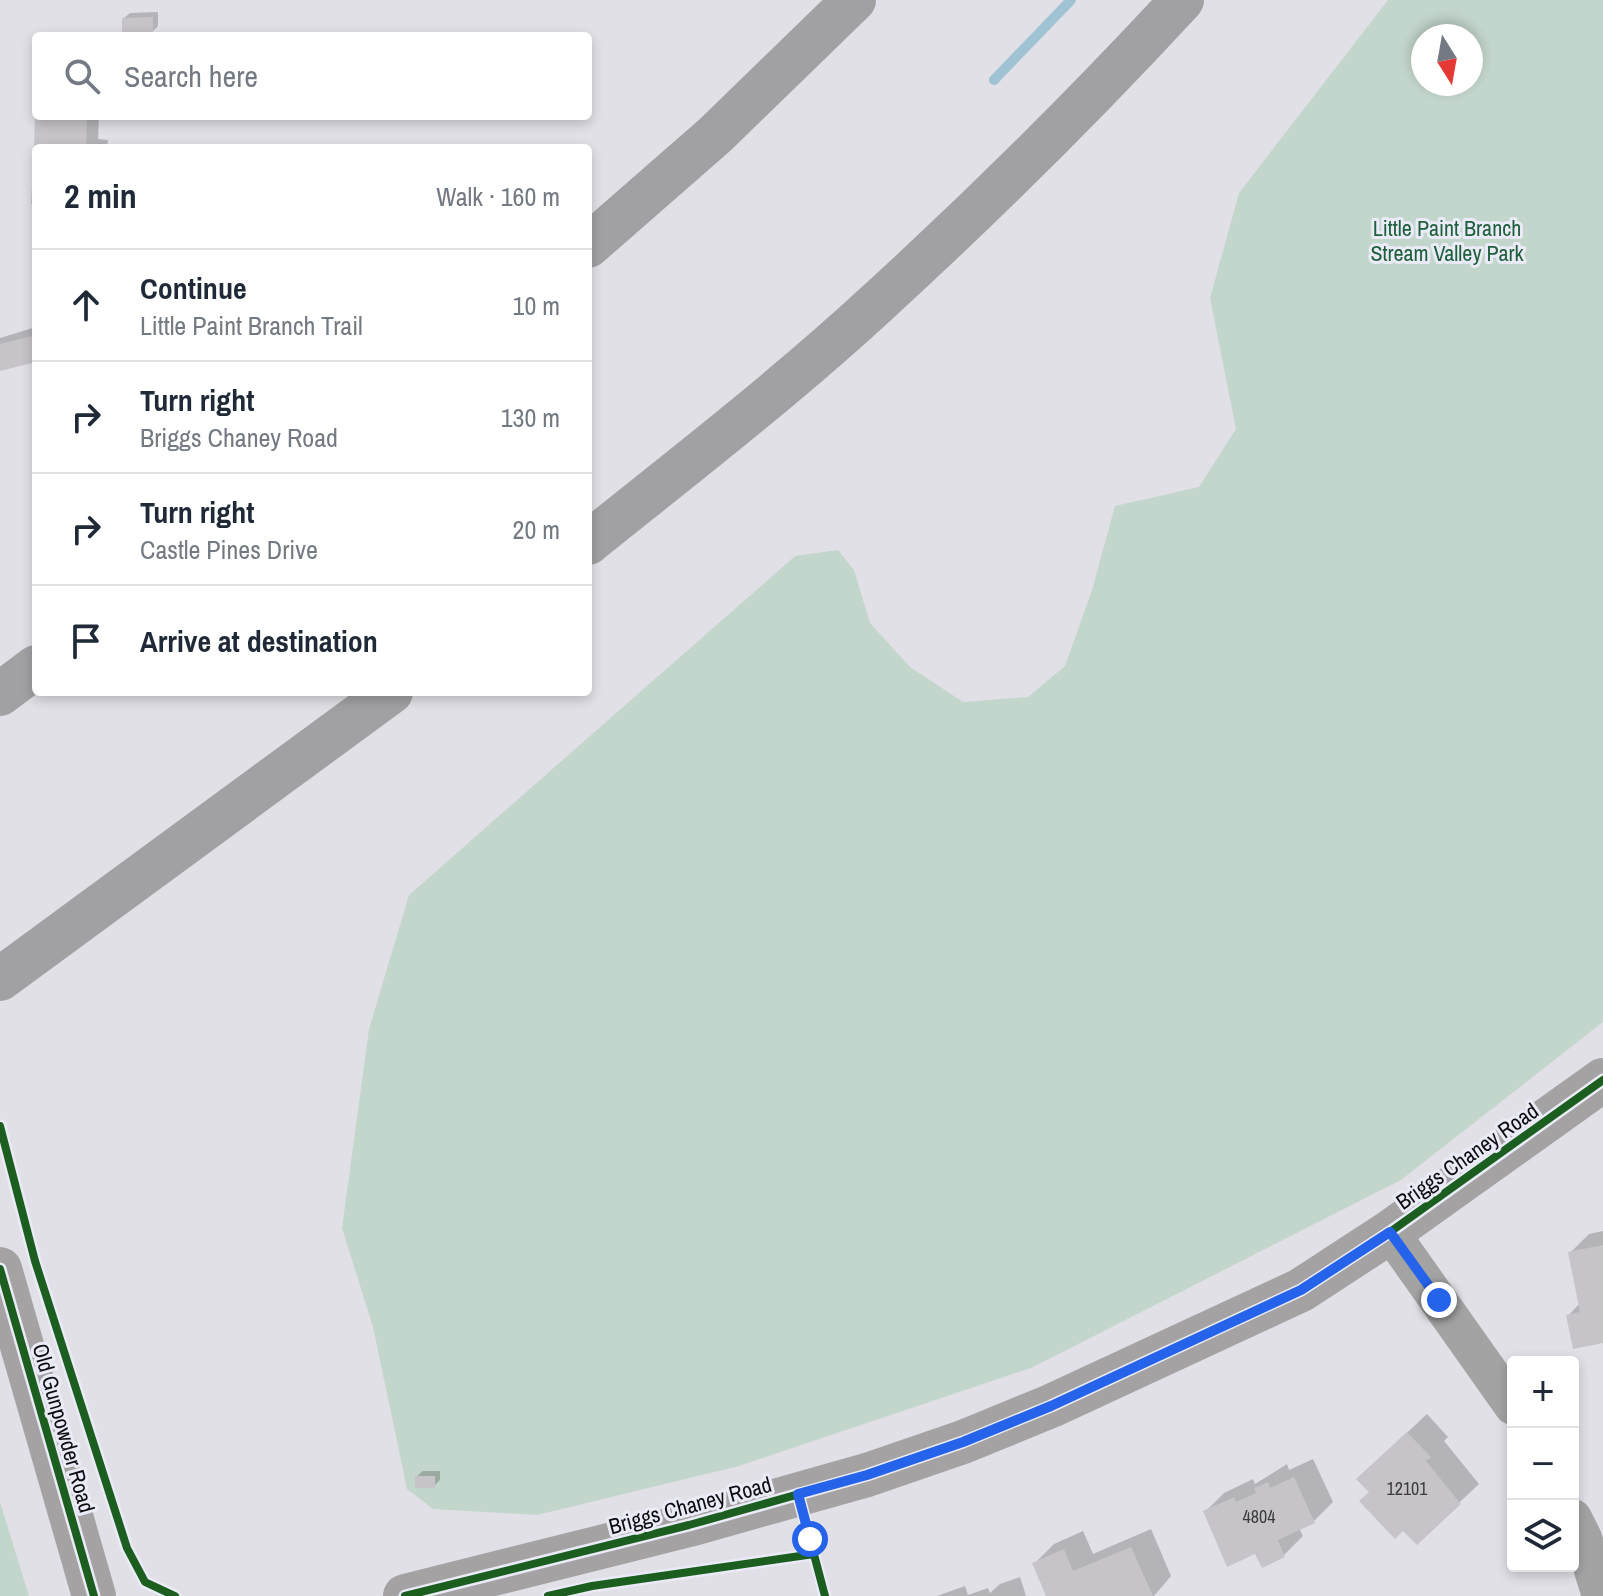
<!DOCTYPE html>
<meta charset="utf-8">
<style>
:root{--surface:#fff;--page:#f2f2f3;--text:#1f2937;--muted:#747a83;--line:#e0e1e3}
body{margin:0;font-family:"Archivo Narrow",sans-serif;background:var(--page);color:var(--text)}
.controls{position:absolute;right:24px;bottom:24px;display:grid;overflow:hidden;border-radius:8px;box-shadow:0 4px 12px #0003}
.controls button{width:72px;height:72px;display:grid;place-items:center;padding:0;border:0;border-bottom:2px solid var(--line);background:var(--surface);color:var(--text);font:40px sans-serif}
.compass{position:absolute;left:1411px;top:24px;width:72px;height:72px;border-radius:50%;background:var(--surface);box-shadow:0 4px 12px #0003;rotate:169deg}
.stop{position:absolute;width:24px;height:24px;margin:-18px;border:6px solid #2563eb;border-radius:50%;background:#fff}
.stop.end{background:#2563eb;border-color:#fff;box-shadow:0 2px 8px #0008}
.list{margin:0;padding:0;list-style:none}
h2{display:flex;justify-content:space-between;align-items:center;height:104px;margin:0;padding:0 32px;font-size:34px}
h2 small{font-size:26px;font-weight:400;color:var(--muted)}
.list li{display:grid;grid-template-columns:52px 1fr auto;gap:24px;align-items:center;box-sizing:border-box;height:112px;padding:0 32px;border-top:2px solid var(--line)}
.list b{display:block;font-size:30px;white-space:nowrap}
.list p{margin:0;font-size:26px;white-space:nowrap;color:var(--muted)}
.list em{font-size:26px;font-style:normal;color:var(--muted)}
.icon{flex:none;width:44px;height:44px;fill:none;stroke:currentColor;stroke-width:2;stroke-linecap:round;stroke-linejoin:round}
.map{position:relative;flex:none;width:1603px;height:1596px;overflow:hidden}
.search{position:absolute;background:var(--surface);box-shadow:0 4px 12px #0003;left:32px;top:32px;width:560px;height:88px;display:flex;align-items:center;gap:20px;box-sizing:border-box;padding:0 28px;border-radius:8px;color:var(--muted);font-size:30px}
.panel{position:absolute;background:var(--surface);box-shadow:0 4px 12px #0003;left:32px;top:144px;width:560px;height:552px;border-radius:8px}
.map>svg:first-child{display:block}
</style>
<div class="map">
<svg width="1603" height="1596" viewBox="0 0 1603 1596">
<rect width="100%" height="100%" fill="#e0e0e6"/>
<path fill="#c3d6cb" fill-rule="evenodd" d="M1388,0h215v1022l-202,158 -370,188 -292,98 -202,49 -104,-6 -26,-20 -34,-162 -31,-99 27,-199 40,-134 386,-339 43,-6 16,20 16,53 40,44 53,35 65,-5 37,-31 27,-76 23,-84 84,-19 37,-58 -26,-131 29,-105zM1423,36h48v48h-48z
M0,1502l29,94h-29z"/>
<path fill="#0003" d="M158,12v14l-6,6 -28,-14 6,-5z
M39,116h60l-1,23 10,1 -1,8h-71v54h-3l4,-84z
M36,327v33l-36,9v-31z
M1603,1231v110l-35,-25 12,-13 -10,-50 19,-19z
M1427,1414l21,23 -4,4 35,43 -62,58 -46,-50 7,-32z
M1313,1459l20,43 -19,19 -15,7 4,8 -19,19 -21,10 -7,-13 -51,-40 19,-19 29,-14 2,5 32,-20 2,6z
M423,1471h17v9l-6,6 -17,-10z
M1151,1529l20,47 -17,20h-106l-13,-33 19,-19 29,-13 10,23z
M1020,1577l6,19h-89l28,-10 3,9 20,-7 2,5 10,-9z"/>
<g fill="none" stroke-linecap="round" stroke-linejoin="round">
<path stroke="#a0c3d3" stroke-width="10" d="M994,80l77,-80"/>
</g>
<path fill="#c6c4c9" d="M153,17v17h-31v-16z
M35,117l52,3 -1,28h-52z
M34,151h2v53h-5z
M36,335v27l-36,9v-27z
M1603,1245v98l-30,6 -7,-34 14,-3 -12,-60z
M1407,1432l24,25 -5,4 35,43 -44,41 -14,-14 -8,8 -36,-38 10,-9 -13,-13z
M415,1476h20v12h-20z
M1294,1477l21,46 -37,17 7,17 -23,11 -7,-14 -28,13 -24,-56 31,-14 2,5 20,-9 -2,-5 14,-6 2,6z
M1131,1547l22,49h-107l-14,-33 32,-14 9,22z"/>
<g fill="none" stroke-linecap="round" stroke-linejoin="round">
<path stroke="#a4a3a3" stroke-width="38" d="M1390,1232l123,174
M1573,1518l10,20 18,58"/>
<path stroke="#a4a2a3" stroke-width="44" d="M0,1269l94,327
M405,1596l284,-71 178,-50 96,-33 88,-36 250,-116 89,-58 213,-152"/>
<path stroke="#a1a0a2" stroke-width="44" d="M588,246l127,-111 139,-135
M588,543c97,-78 197,-155 289,-240 106,-97 208,-198 305,-303
M0,694l36,-27
M0,979l391,-287"/>
<g stroke="#eaebf6" stroke-width="13">
<path id="cycleway" d="M0,1126l35,135 92,287 18,34 30,14
M0,1269l94,327
M798,1494l27,102
M405,1596l284,-71 178,-50 96,-33 88,-36 250,-116 89,-58 213,-152
M548,1596l44,-10 222,-32"/>
</g>
<use href="#cycleway" stroke="#1b5e20" stroke-width="8"/>
</g>
<g fill="none" stroke-linecap="round" stroke-linejoin="round">
<path stroke="#2563eb" stroke-width="10" d="M810,1539l-12,-45 69,-19 96,-33 88,-36 250,-116 89,-58 49,68"/>
</g>
<g text-anchor="middle" stroke-width="6" stroke-linejoin="round" paint-order="stroke">
<g font-size="18" fill="#3c3c40">
<text x="1407" y="1495">12101</text>
<text x="1259" y="1523">4804</text>
</g>
<g font-size="22" fill="#1f603c" stroke="#eaebf6">
<text x="1447" y="236">Little Paint Branch<tspan x="1447" dy="25">Stream Valley Park</tspan></text>
</g>
<g font-size="22" fill="#0e0e12" stroke="#eaebf6">
<text transform="translate(1467 1156) rotate(-35)" y="8">Briggs Chaney Road</text>
<text transform="translate(64 1428) rotate(74)" y="8">Old Gunpowder Road</text>
<text transform="translate(690 1505) rotate(-15)" y="8">Briggs Chaney Road</text>
</g>
</g>
</svg>
<div class="controls">
<button>+</button>
<button>−</button>
<button><svg class="icon" aria-label="layers" viewBox="0 0 24 24"><path d="M12 4l9 5-9 5-9-5zM3 14l9 5 9-5"/></svg></button>
</div>
<svg class="compass" viewBox="-18 -18 36 36"><path d="M0-13l5 13h-10z" fill="#e53935"/><path d="M0 13l5-13h-10z" fill="#747a83"/></svg>
<div class="stop" style="left:810px;top:1539px"></div>
<div class="stop end" style="left:1439px;top:1300px"></div>
<div class="search"><svg class="icon" aria-label="search" viewBox="0 0 24 24"><circle cx="10" cy="10" r="6"/><path d="M15 15l6 6"/></svg>Search here</div>
<section class="panel">
<h2>2 min<small>Walk · 160 m</small></h2>
<ul class="list">
<li><svg class="icon" aria-label="ahead" viewBox="0 0 24 24"><path d="M12 20V5M6 11l6-6 6 6"/></svg><div><b>Continue</b><p>Little Paint Branch Trail</p></div><em>10 m</em></li>
<li><svg class="icon" aria-label="right" viewBox="0 0 24 24"><path d="M7 20v-9h11M14 6l5 5-5 5"/></svg><div><b>Turn right</b><p>Briggs Chaney Road</p></div><em>130 m</em></li>
<li><svg class="icon" aria-label="right" viewBox="0 0 24 24"><path d="M7 20v-9h11M14 6l5 5-5 5"/></svg><div><b>Turn right</b><p>Castle Pines Drive</p></div><em>20 m</em></li>
<li><svg class="icon" aria-label="arrive" viewBox="0 0 24 24"><path d="M6 21V4h12l-3 4 3 4H6"/></svg><div><b>Arrive at destination</b></div></li>
</ul>
</section>
</div>
